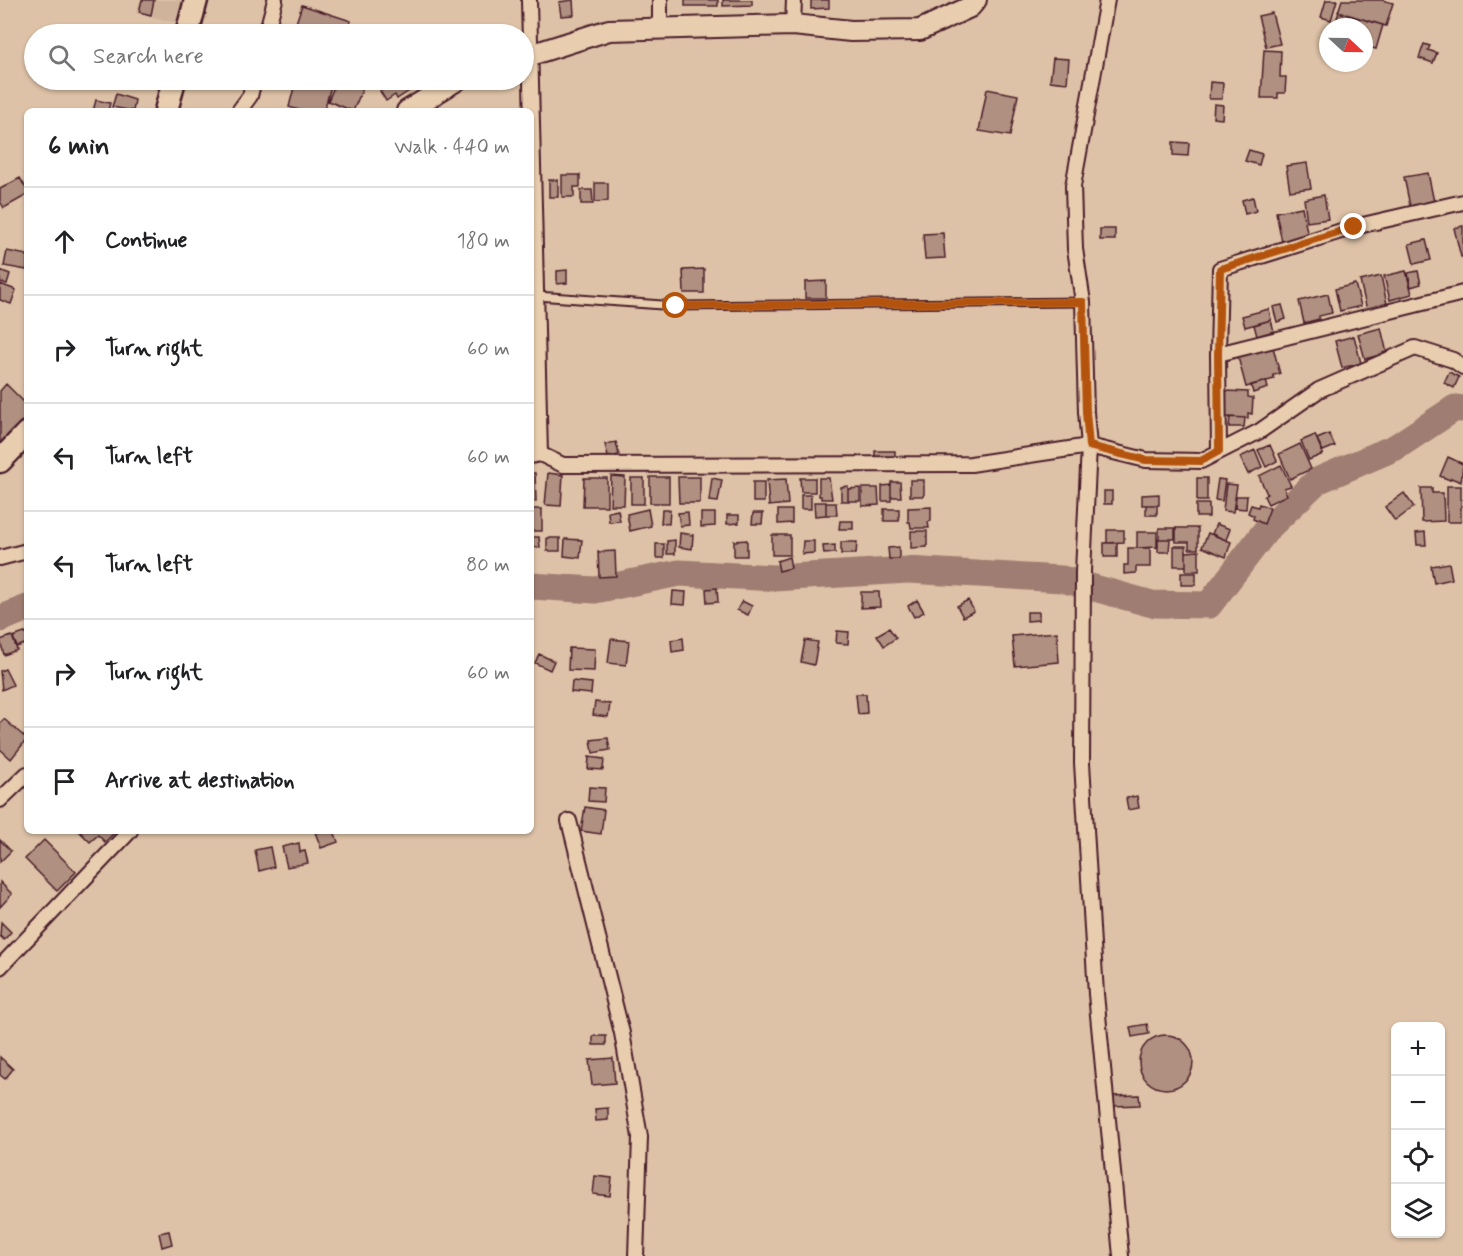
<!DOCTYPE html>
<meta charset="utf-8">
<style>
:root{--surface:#fff;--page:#f2f2f2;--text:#202124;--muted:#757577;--line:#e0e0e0}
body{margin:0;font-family:Mynerve,sans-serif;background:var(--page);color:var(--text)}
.controls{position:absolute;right:18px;bottom:18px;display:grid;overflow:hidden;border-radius:9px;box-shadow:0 2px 4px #0004}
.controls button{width:54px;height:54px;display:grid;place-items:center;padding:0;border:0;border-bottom:2px solid var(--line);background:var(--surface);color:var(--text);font:30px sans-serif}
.compass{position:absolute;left:1319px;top:18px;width:54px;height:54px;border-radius:50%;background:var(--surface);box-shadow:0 2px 4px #0004;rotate:112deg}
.stop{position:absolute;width:18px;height:18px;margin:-14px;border:4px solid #b45309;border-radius:50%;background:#fff}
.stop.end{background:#b45309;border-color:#fff;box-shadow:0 2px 6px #0008}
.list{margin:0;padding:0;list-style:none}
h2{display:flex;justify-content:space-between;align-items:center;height:78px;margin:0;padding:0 24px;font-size:26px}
h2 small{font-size:20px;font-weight:400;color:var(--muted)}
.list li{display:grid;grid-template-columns:39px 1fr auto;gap:18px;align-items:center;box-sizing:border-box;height:108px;padding:0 24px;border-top:2px solid var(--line)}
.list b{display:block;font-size:22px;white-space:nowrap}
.list em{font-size:20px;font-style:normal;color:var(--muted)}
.icon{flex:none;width:33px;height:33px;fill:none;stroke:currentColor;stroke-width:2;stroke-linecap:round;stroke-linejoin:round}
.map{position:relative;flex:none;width:1463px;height:1256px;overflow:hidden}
.search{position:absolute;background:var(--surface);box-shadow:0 2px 4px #0004;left:24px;top:24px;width:510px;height:66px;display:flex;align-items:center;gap:15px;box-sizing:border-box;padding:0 21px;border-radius:33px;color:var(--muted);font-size:22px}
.panel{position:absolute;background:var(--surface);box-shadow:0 2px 4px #0004;left:24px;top:108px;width:510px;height:726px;border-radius:9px}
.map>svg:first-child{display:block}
</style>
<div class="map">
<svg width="1463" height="1256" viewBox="0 0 1463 1256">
<rect width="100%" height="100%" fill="#dec2a7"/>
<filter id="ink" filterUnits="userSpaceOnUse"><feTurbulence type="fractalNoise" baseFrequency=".0167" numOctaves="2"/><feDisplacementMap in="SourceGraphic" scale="12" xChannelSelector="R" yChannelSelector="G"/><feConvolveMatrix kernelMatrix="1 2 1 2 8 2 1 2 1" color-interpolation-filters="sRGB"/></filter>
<g filter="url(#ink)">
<path fill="#d0b39b" d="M140,0h43l-6,23 -41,-10z"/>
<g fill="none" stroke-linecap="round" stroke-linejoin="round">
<path stroke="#a07d72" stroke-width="27" d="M531,586l64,4 84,-17 95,5 134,-8 154,9 90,25 57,1 58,-76 50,-48 79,-34 59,-39 8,1
M0,619l27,-11"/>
</g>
<path fill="#b09080" stroke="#4a1f2b" stroke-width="1.5" d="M142,0h12l-3,15 -12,-3z
M573,0l1,15 -13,1 -2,-14z
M685,0h33v6h-33z
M723,0h29v5l-29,1z
M811,0h18v8l-18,1z
M1326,0h11l-6,20 -10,-3z
M1342,0h40l11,3 -7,23 -48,-14z
M302,5l49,16 -4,13h-46l-8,-2z
M1339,12l44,13 -7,24 -12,-3v-19h-30z
M1272,13l8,31 -14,3 -8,-31z
M1424,44l6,2 -2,4 9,3 -4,10 -14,-5z
M1264,50l17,1 -1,26h6l-1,16h-7v5h-17z
M1053,58l16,1 -2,24 -17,-2z
M266,80h21l-2,7 -19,-5z
M289,80h17l25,6 -7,25h-22l-13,-4 5,-20 -6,-1z
M337,80h7l19,8 -10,23 -25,-10z
M385,80h17l7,11 -12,8 -2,-4 -9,6 -6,-10 9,-5z
M1210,82l13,1 -1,16h-13z
M987,89l31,6 -8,41 -31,-5z
M116,94l19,6 -2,11 -21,-4z
M96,100l14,3 -2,8h-15z
M1214,104l9,1 -1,14 -9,-1z
M1173,142l16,1 -1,13 -15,-1z
M1249,150l13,4 -3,11 -14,-4z
M1307,163l4,25 -21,3 -4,-25z
M1428,173l6,29 -24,4 -6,-29z
M562,175h18v12h-6v10h-12z
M20,178l7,12v5l-23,13 -4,-7v-12z
M549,180h9v17h-9z
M595,183h13v18l-13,1z
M581,190h11l1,14h-12z
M1324,195l4,24 -21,3 -3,-23z
M1253,197l3,14 -11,3 -3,-14z
M1302,207l6,30 -26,5 -6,-30z
M1463,226v31h-2l-7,-29z
M1100,229h15v11h-15z
M943,233l2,25 -20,1 -2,-25z
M1426,240l5,20 -17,4 -5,-20z
M7,251l20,4v15l-23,-4z
M704,269v24h-20l-1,-23z
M0,270l10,4 -3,10 -7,-2z
M567,270v13l-10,1v-13z
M1406,271l6,23 -22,6 -6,-24z
M1418,271l3,13 -10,3 -3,-14z
M1381,276l6,28 -20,6 -7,-29z
M826,281v17h-21v-16z
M0,284l16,6 -5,14 -11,-4z
M1355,284l6,22 -21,5 -5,-22z
M1328,294l4,19 -13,3v3l-15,4 -5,-22z
M1282,305l4,14 -9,3 -4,-15z
M1269,309l2,11 -26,7 -3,-11z
M1271,320l3,11 -17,5 -3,-11z
M1381,328l6,25 -22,6 -7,-25z
M1354,336l7,27 -19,5 -7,-27z
M1273,347l7,27 -7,1 1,4 -28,8 -8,-30z
M1449,372l10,5 -5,11 -10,-5z
M1266,381l2,7 -15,5 -2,-8z
M6,384l21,21v18l-27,28v-60z
M1226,391l22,1v5l5,1 -1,16 -4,-1v5l-23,-1z
M1230,417l15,1 -1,9h-15z
M1329,434l6,12 -12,5 -6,-12z
M1315,435l8,19 -14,6 -8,-19z
M616,442l3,13 -11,2 -3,-13z
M1300,444l11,25 -21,10 -11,-25z
M1270,445l7,16 -11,6 -8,-17z
M1255,450l7,17 -14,7 -8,-17z
M875,451h20v9h-20z
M1448,457l15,7 -2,18 -10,-4 -1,2 -10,-4z
M1281,465l10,21 -7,2 3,7 -19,9 -4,-8 3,-2 -8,-18z
M531,473h4l1,28 -5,1z
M548,473l15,2 -2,31 -16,-1z
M611,476l14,1 -1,28h-14z
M650,477h19v26h-19z
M678,477h22v26h-21z
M584,478h23v28h-24z
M631,478h13v26h-13z
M712,478l10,2 -4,22 -9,-1z
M800,478h15v14h-14z
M819,478h10l3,21h-11v-3h-2z
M1197,478h10v23h-10z
M786,479l2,25 -19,2 -2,-26z
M1218,479l7,1 -3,21 -7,-1z
M910,480h14v16h-14z
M753,482h11v20h-11z
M891,482h9l1,15h-10z
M1226,484l11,1 -4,27 -10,-1z
M891,485v16h-9v-15z
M848,486v15h-7v-14z
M1447,486h14v36h-14z
M860,488v13h-12v-12z
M862,488h16l1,17 -17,1z
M1421,488h11v5h11l1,28 -22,1z
M1104,491h8v13h-8z
M1404,493l10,14 -19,14 -10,-14z
M1159,494v11h-17v-10z
M801,495h10v14h-10z
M1236,496h11l-1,13 -11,-1z
M814,502h12v13l-11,1z
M826,503h10l1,12h-11z
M1196,504h13v13h-13z
M1259,504l11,4 -6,16 -11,-5 1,-3 -6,-3 3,-8 7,2z
M1146,505h11v10h-11z
M931,507v14l-3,1 1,6h-18l-1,-6h-2v-14z
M531,509h11v22h-11z
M648,509l3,17 -21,5 -3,-17z
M884,509h15v12h-15z
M618,510l2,11 -11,1 -1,-10z
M662,510h8l-1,14 -8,-1z
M778,510h14v13l-14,1z
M688,512l1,13 -9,1 -2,-13z
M701,513h14v13l-14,1z
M753,513h10l-1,11h-10z
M727,515h12v8l-12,1z
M840,521h13v8h-14z
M1216,524l14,5 -4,11 -14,-6z
M1159,528h16v11h-16z
M1176,528h22v21h-9v-7h-13z
M1107,530h17v12l-17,1z
M911,531h16v16l-16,1z
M1137,532h20v15l-20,1z
M1425,532l1,13h-9l-1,-12z
M680,533l13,2 -1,14 -13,-2z
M1208,533l23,9 -5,15 -24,-10z
M772,535h18v20h-18z
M531,537h8l1,10 -9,1z
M547,538h13v13h-13z
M565,539l17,1 -2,18 -16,-2z
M1158,539h12l-1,13h-11z
M675,540v14h-8v-13z
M747,540v16h-13v-15z
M803,541h11v12l-12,1z
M841,542h16l-1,12h-15z
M1104,543h13v14h-13z
M656,544h8v14h-8z
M835,545v8l-11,1 -1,-8z
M1174,546h12v20h-12z
M899,547v12h-10l-1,-11z
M1128,548h22v19h-14v6l-12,1v-9h4z
M615,551l1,25 -17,1 -1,-25z
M1199,551v20h-13v-19z
M789,557l2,11 -12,3 -2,-10z
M1449,563l3,16 -18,4 -3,-17z
M1181,573h15v12h-15z
M717,588l1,14 -11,1 -1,-14z
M673,591l13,1 -1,13 -13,-1z
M861,592h18l1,15 -19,1z
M917,600l7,12 -10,5 -6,-11z
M968,600l6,11 -11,6 -6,-11z
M742,601l10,5 -4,9 -11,-5z
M1027,612h12v8l-12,1z
M889,628l7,10 -12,8 -7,-11z
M837,631l12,1 -1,12 -12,-1z
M27,632v11l-10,4 -4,-10z
M1057,632l2,30 -44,4 -3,-30z
M12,636l5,14 -13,5 -4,-15z
M683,638l1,12 -12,2 -1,-12z
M611,639l18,2 -3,24 -18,-2z
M805,640l13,2 -4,23 -13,-3z
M569,648l26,1 -1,22 -26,-1z
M539,654l15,7 -4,9 -15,-7z
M5,669l8,16 -11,5 -2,-19z
M572,681l20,2 -1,11 -20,-2z
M856,694h10l1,19 -9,1z
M595,702l15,2 -2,13 -15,-2z
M4,719l23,20 -16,20 -11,-10v-26z
M608,738l2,12 -17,3 -2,-13z
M589,757l15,2 -1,11 -15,-1z
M589,787l16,1 -1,14 -16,-1z
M1137,796l2,12 -11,2 -2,-12z
M585,807l19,3 -3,24 -20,-3z
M79,831h37l-11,11 -7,-7 -8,7z
M334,831l4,11 -17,6 -6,-16z
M0,840l11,11 -11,11z
M44,840l32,32 -19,19 -32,-32z
M299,843l1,9 5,-1 3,12 -21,4 -5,-20z
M270,847l4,20 -15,4 -4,-21z
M0,882l12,12 -12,13z
M1,922l10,10 -7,8 -4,-4z
M1147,1024l2,10 -17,3 -2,-10z
M1139 1062a27 27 0 1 1 54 0a27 27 0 1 1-54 0Z
M593,1036h13v9h-13z
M0,1057l13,12 -8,10 -5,-4z
M613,1058l2,25 -23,2 -3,-25z
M1139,1095l1,10 -27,1 -1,-10z
M608,1108v12l-12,1 -1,-12z
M595,1176l17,2 -2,18 -17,-2z
M169,1231l3,13 -10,3 -3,-14z"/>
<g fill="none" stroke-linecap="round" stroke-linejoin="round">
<g stroke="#4a1f2b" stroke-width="11">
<path id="lane" d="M537,296l139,10 407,-4"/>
</g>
<g stroke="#4a1f2b" stroke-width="18">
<path id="street" d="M529,0l11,454
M660,0v28
M1107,0l-34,186 2,63 8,53 3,110 3,34 -6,126 -1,191 14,231 25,262
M793,25l1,-25
M266,34l9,-34
M239,111l11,-15 4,-16
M1218,354l245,-61
M1219,451l-1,-97 2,-85 134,-42 109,-25
M531,456l9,-2 23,11 408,-1 118,-18 57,14 55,1 59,-30 59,-41 96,-42 38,12 10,7
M0,558l27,-7
M0,800l27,-26
M569,821l53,212 18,104 -4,119
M0,967l130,-136"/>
</g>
<g stroke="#4a1f2b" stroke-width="24">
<path id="secondary" d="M524,57l85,-27 184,-5 58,6 69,-1 50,-23 6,-7
M407,111l50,-31"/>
</g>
<g stroke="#4a1f2b" stroke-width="27">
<path id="primary" d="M187,34l9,-34
M166,111l8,-31
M0,461l27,-28"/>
</g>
<use href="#lane" stroke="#e8cdaf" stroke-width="7"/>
<use href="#street" stroke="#e8cdaf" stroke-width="14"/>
<use href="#secondary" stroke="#e8cdaf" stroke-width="20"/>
<use href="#primary" stroke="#e8cdaf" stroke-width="22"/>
</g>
</g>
<g fill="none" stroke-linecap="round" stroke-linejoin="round" filter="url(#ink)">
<path stroke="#b45309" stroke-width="8" d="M676,306l407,-4 3,110 3,34 57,14 55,1 18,-10 -1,-97 2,-85 134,-42"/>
</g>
</svg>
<div class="controls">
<button>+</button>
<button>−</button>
<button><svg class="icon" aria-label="locate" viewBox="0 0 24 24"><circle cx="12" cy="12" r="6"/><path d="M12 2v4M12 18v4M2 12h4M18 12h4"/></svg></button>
<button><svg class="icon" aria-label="layers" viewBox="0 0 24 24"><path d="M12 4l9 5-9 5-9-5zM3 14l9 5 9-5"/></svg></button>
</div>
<svg class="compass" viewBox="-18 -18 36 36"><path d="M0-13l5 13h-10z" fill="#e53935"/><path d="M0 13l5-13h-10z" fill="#757577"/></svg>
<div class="stop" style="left:676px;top:306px"></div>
<div class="stop end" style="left:1354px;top:227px"></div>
<div class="search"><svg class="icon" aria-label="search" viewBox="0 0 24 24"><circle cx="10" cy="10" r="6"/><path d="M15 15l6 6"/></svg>Search here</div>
<section class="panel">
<h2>6 min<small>Walk · 440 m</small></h2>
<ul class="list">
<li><svg class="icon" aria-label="ahead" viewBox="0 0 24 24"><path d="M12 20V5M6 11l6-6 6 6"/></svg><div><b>Continue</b></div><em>180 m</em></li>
<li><svg class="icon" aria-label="right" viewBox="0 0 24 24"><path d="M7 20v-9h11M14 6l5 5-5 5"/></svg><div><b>Turn right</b></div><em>60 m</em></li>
<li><svg class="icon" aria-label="left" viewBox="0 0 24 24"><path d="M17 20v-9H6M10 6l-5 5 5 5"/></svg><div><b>Turn left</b></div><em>60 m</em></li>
<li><svg class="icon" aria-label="left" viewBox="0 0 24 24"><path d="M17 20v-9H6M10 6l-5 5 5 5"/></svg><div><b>Turn left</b></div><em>80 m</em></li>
<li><svg class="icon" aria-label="right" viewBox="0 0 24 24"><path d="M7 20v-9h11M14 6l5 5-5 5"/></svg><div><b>Turn right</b></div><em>60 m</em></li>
<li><svg class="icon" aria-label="arrive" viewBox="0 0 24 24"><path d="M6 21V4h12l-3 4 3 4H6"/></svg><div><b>Arrive at destination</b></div></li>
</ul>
</section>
</div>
